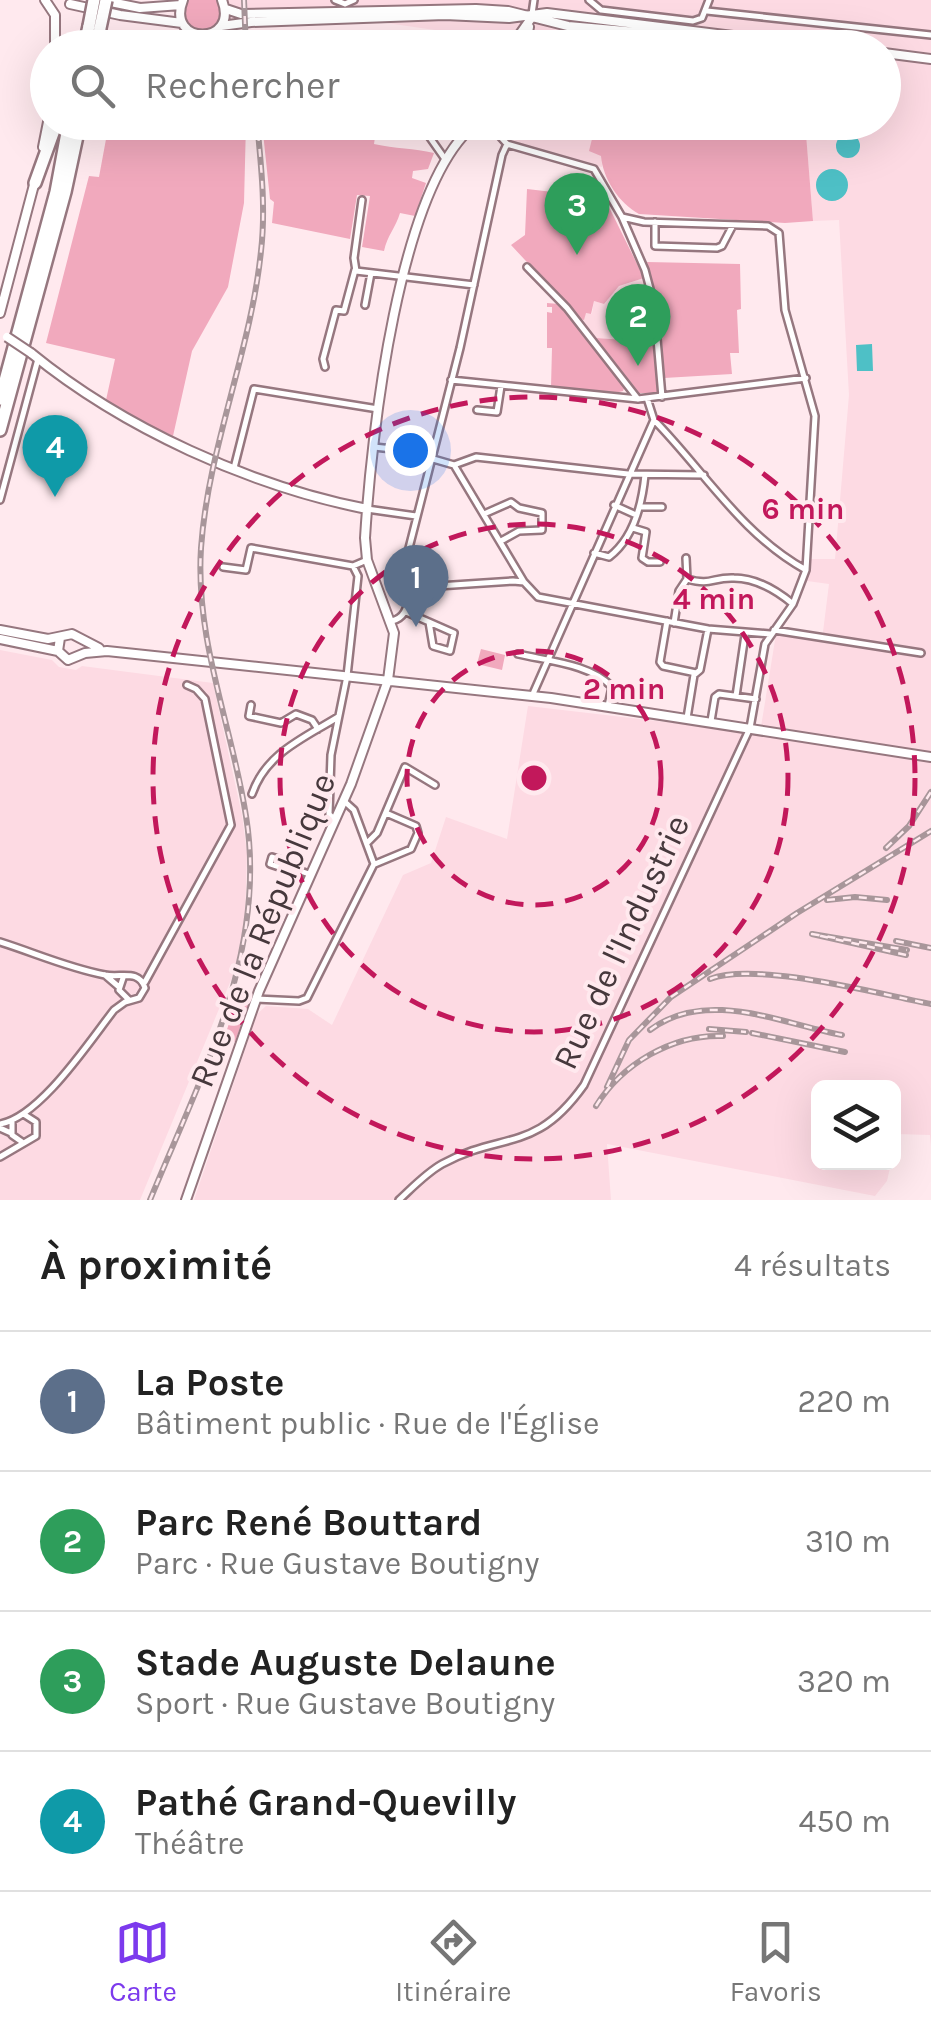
<!DOCTYPE html>
<html lang="fr">
<meta charset="utf-8">
<style>
:root{--surface:#fff;--page:#f6f6f6;--text:#222;--muted:#767676;--line:#e0e0e0;--accent:#7c3aed}
body{margin:0;font-family:Karla,sans-serif;background:var(--page);color:var(--text)}
.controls{position:absolute;right:30px;bottom:30px;display:grid;overflow:hidden;border-radius:15px;box-shadow:0 10px 40px #0002}
.controls button{width:90px;height:90px;display:grid;place-items:center;padding:0;border:0;border-bottom:2px solid var(--line);background:var(--surface);color:var(--text);font:50px sans-serif}
.you{position:absolute;left:410px;top:450px;width:35px;height:35px;margin:-25px;border:8px solid #fff;border-radius:50%;background:#1a73e8;box-shadow:0 0 0 15px #1a73e833}
.badge{display:grid;place-items:center;width:65px;height:65px;border-radius:50%;background:var(--accent);color:#fff;font-size:32px;font-weight:700}
.pin{position:absolute;translate:-50% -82px;filter:drop-shadow(0 2px 5px #0008)}
.pin::after{content:'';position:absolute;top:52px;width:35px;height:30px;background:inherit;clip-path:polygon(0 0,100% 0,50% 100%)}
.list{margin:0;padding:0;list-style:none}
h2{display:flex;justify-content:space-between;align-items:center;height:130px;margin:0;padding:0 40px;font-size:42px}
h2 small{font-size:32px;font-weight:400;color:var(--muted)}
.list li{display:grid;grid-template-columns:65px 1fr auto;gap:30px;align-items:center;box-sizing:border-box;height:140px;padding:0 40px;border-top:2px solid var(--line)}
.list b{display:block;font-size:38px;white-space:nowrap}
.list p{margin:0;font-size:32px;white-space:nowrap;color:var(--muted)}
.list em{font-size:32px;font-style:normal;color:var(--muted)}
.icon{flex:none;width:55px;height:55px;fill:none;stroke:currentColor;stroke-width:2;stroke-linecap:round;stroke-linejoin:round}
.map{position:relative;flex:none;width:931px;height:1200px;overflow:hidden}
.search{position:absolute;background:var(--surface);box-shadow:0 10px 40px #0002;left:30px;right:30px;top:30px;height:110px;display:flex;align-items:center;gap:25px;box-sizing:border-box;padding:0 35px;border-radius:55px;color:var(--muted);font-size:38px}
.sheet{height:690px;background:var(--surface)}
nav{display:flex;justify-content:space-around;align-items:center;box-sizing:border-box;height:140px;border-top:2px solid var(--line);background:var(--surface);font-size:28px;color:var(--muted)}
nav a{display:grid;justify-items:center;gap:5px}
nav .on{color:var(--accent)}
.map>svg:first-child{display:block}
</style>
<div class="map">
<svg width="931" height="1200" viewBox="0 0 931 1200">
<rect width="100%" height="100%" fill="#ffe9ee"/>
<path fill="#fddae3" d="M204,0h727v1146l-1,-11 -34,-1 -2,11v-57h-76v74l73,1 -4,18 -12,15 -268,-52 4,56h-417l63,-186 9,-8 42,3 24,16 71,-150 28,-12 15,-46 61,22 21,-133 232,27 16,-99 46,6 7,-56 -22,-3 3,-26 1,4h24l14,-164 -10,-175 -26,1 -7,-86 -94,-7v11l-111,-11 1,39 -87,-23 -10,-21 379,-1v-74l-361,-1v-4l-143,-21 -173,1z
M644,278l8,31 3,33 -59,-4 -16,-19h4l1,-6 7,1 2,-13 10,3 15,-18z
M0,650l52,10 7,7 17,3 6,-4 131,17 29,132 5,38 -2,67 -7,43 -98,237h-140z"/>
<path fill="#f1a9bd" d="M188,0h29l4,14 -7,13 -13,4 -13,-7 -4,-13z
M109,123h137l-2,80 -16,84 -36,64 -19,85 -49,-23 -18,-13 9,-41 -69,-16 43,-167 10,1z
M316,123l18,3 1,-3h42l-3,21c21,5 40,4 60,9l-6,16 -15,2 -1,7 14,5 -11,33 -15,-3c-4,14 -13,23 -16,38l-22,-4 8,-51 -13,-1 -7,44 -78,-16 2,-21 -4,-3 -8,-76z
M712,127l94,7 7,87 -28,2 -146,-9c-20,-11 -36,-35 -38,-58l-12,-5 5,-20 7,-3 110,11z
M527,189l69,8 10,4 38,77 -25,8 -15,18 -10,-3 -3,13 -5,-1 -2,7 -4,-1 -69,-74 14,-10z
M647,262l93,2 1,45 -4,1 2,43h-9l2,21 -68,4 -4,-70z
M547,303l12,1 66,82 -2,5 -8,2 -64,-6 1,-39h-5v-36l5,1v-6h-5z
M596,338l59,4 3,51h-19z
M481,649l24,6 -3,15 -25,-6z
M239,995l11,4 -15,43 -11,-4z"/>
<path fill="#4ec0c6" d="M836 146a12 12 0 1 1 24 0a12 12 0 1 1-24 0Z
M816 185a16 16 0 1 1 32 0a16 16 0 1 1-32 0Z
M872,344l1,27h-16l-1,-26z"/>
<g fill="none" stroke-linecap="round" stroke-linejoin="round">
<g stroke="#96777f" stroke-width="10">
<path id="street" d="M335,0l10,4 9,-4
M589,0l12,10 92,11 9,-3 7,-18
M707,11l224,24
M532,14l2,-14
M419,122l26,37
M362,200l-8,58 2,13 118,14
M622,217l23,53 9,34 8,93
M655,222v24l62,2 5,-2 11,-21
M527,267l40,41 71,91
M365,305l6,-32
M325,367l-2,-8 13,-49 8,1 11,-41
M451,380l187,19 168,-21
M477,410l20,2 4,-26
M654,420c50,51 88,115 152,150
M374,447l28,3 52,15 70,117
M454,465l22,-8 152,17 76,1
M234,468l20,-79 124,20
M0,500l38,-141
M614,505l22,10
M641,507h21
M367,509l49,7
M484,514l27,-12 8,6 23,5v17l-23,1 -18,10
M633,528l13,4 -4,26 6,4h12
M594,553l15,4c25,-19 33,-52 36,-82
M223,567l23,3 5,-22 102,18 14,-6
M687,579c25,7 25,-2 47,-1 22,0 42,12 59,26
M409,597v-49l51,-200 42,-193 5,-11
M406,612l23,10 4,24 17,5 4,-18 -25,-11
M392,621c12,-3 15,-12 17,-24l14,-10 90,-6 11,1 14,15 170,32 62,5
M667,621l-7,41 3,4 33,7
M674,623l5,-32 8,-12 -1,-21
M774,630l147,23
M518,654c30,7 73,10 94,33l-4,19
M532,696l122,-276 -7,-22
M736,696l9,-61
M251,705l-2,11 32,7 15,-9 16,6 6,9
M687,718l7,-43 6,-5 8,-41
M711,721l4,-24 4,-3 37,5
M252,794c14,-41 52,-56 86,-77
M335,820l-6,-6 2,-59 16,-79 11,-100 -5,-10
M368,842l9,-9 28,-66 30,18
M280,864l1,-4 -9,-3 -2,7 9,3 1,-3 29,10
M375,864l36,-15 7,-16 -2,-7 -30,-13
M0,942c35,11 68,26 105,33 16,3 34,-6 40,13l-6,10 -14,4 -11,8c-25,32 -74,107 -114,114
M105,975l14,12
M123,978l-4,12 10,10
M145,982l86,-157 -26,-126 -9,-10 -9,-4
M256,999l43,2 8,-3 67,-134 -20,-54 -10,-9
M12,1122v13l10,7
M0,1128l11,5
M0,1157l36,-21v-14l-11,-7
M399,1200c13,-12 27,-27 43,-36 61,-33 93,-10 142,-79l166,-357 15,-84 28,-40 13,-34 9,-154 -30,-106 -6,-77 -11,-7 -124,-4 -22,-5 -28,-48 -87,-25 -20,-22"/>
</g>
<g stroke="#96777f" stroke-width="12">
<path id="secondary" d="M45,0l10,15v33
M101,0l39,8 41,-3
M183,0c-18,46 57,46 39,0
M70,4l50,11 62,8
M226,9l15,5 235,-5 32,2 60,15 184,16
M221,26l30,-4 194,-7 64,3 38,-5 283,35
M517,48l3,-14 12,-17
M525,48l4,-21
M884,53l47,6
M43,147l5,-25
M0,313l35,-132
M31,353c92,75 219,133 336,156
M0,630l48,9 24,-5 27,14
M60,638l-2,13 10,9 17,-7 22,-2 444,47 380,59
M0,639l58,12
M186,1200l73,-209 92,-207 37,-104 6,-47 -27,-73 -2,-22c6,-98 33,-357 113,-416"/>
</g>
<g stroke="#96777f" stroke-width="16">
<path id="highway" d="M84,48l5,-22
M96,48l4,-20
M35,183l22,-61
M0,399l56,-207 13,-70
M0,430l65,-238 15,-70"/>
</g>
<use href="#street" stroke="#fff" stroke-width="5"/>
<use href="#secondary" stroke="#fff" stroke-width="8"/>
<use href="#highway" stroke="#fff" stroke-width="11"/>
<g stroke="#a8969a" stroke-width="6">
<path id="rail" d="M244,0l2,48
M886,848l23,-22 22,-34
M827,900l28,-3 32,3
M896,941l35,7
M906,955l-94,-21 95,16
M710,979c46,-18 168,15 221,25
M709,1029l37,3
M650,1030c56,-42 130,-7 192,5
M752,1033l93,19
M607,1087l22,-47 42,-43 126,-84 134,-82
M596,1106c26,-42 76,-72 127,-70
M150,1200c50,-122 118,-248 96,-384 -14,-90 -51,-175 -45,-268 7,-101 50,-197 60,-297 5,-43 0,-86 -4,-129"/>
</g>
<use href="#rail" stroke="#ffe9ee" stroke-width="2.5" stroke-dasharray="8" stroke-linecap="butt"/>
<g stroke="#96777f" stroke-width="12" stroke-linecap="butt">
<path id="secondary-bridge" d="M7,337l24,16"/>
</g>
<g stroke="#96777f" stroke-width="16" stroke-linecap="butt">
<path id="highway-bridge" d="M89,26l5,-26
M100,28l6,-28"/>
</g>
<use href="#secondary-bridge" stroke="#fff" stroke-width="8"/>
<use href="#highway-bridge" stroke="#fff" stroke-width="11"/>
</g>
<g fill="none" stroke="#c2185b" stroke-width="5" stroke-dasharray="18 12">
<circle cx="534" cy="778" r="127"/>
<circle cx="534" cy="778" r="254"/>
<circle cx="534" cy="778" r="381"/>
</g>
<g text-anchor="middle" stroke-width="8" stroke-linejoin="round" paint-order="stroke">
<g font-size="35" fill="#46383c" stroke="#ffe9ee">
<text transform="translate(262 930) rotate(-68)" y="12">Rue de la République</text>
<text transform="translate(621 942) rotate(-65)" y="12">Rue de l'Industrie</text>
</g>
</g>
<circle cx="534" cy="778" r="15" fill="#c2185b" stroke="#ffe9ee" stroke-width="5"/>
<g font-size="30" text-anchor="middle" font-weight="bold" fill="#c2185b" stroke="#ffe9ee" stroke-width="8" stroke-linejoin="round" paint-order="stroke">
<text x="803" y="519">6 min</text>
<text x="714" y="609">4 min</text>
<text x="624" y="699">2 min</text>
</g>
</svg>
<div class="controls">
<button><svg class="icon" aria-label="layers" viewBox="0 0 24 24"><path d="M12 4l9 5-9 5-9-5zM3 14l9 5 9-5"/></svg></button>
</div>
<div class="you"></div>
<div class="pin badge" style="left:416px;top:627px;background:#5c6f8a">1</div>
<div class="pin badge" style="left:638px;top:366px;background:#2e9e5b">2</div>
<div class="pin badge" style="left:577px;top:255px;background:#2e9e5b">3</div>
<div class="pin badge" style="left:55px;top:497px;background:#0f9aa8">4</div>
<div class="search"><svg class="icon" aria-label="search" viewBox="0 0 24 24"><circle cx="10" cy="10" r="6"/><path d="M15 15l6 6"/></svg>Rechercher</div>
</div>
<section class="sheet">
<h2>À proximité<small>4 résultats</small></h2>
<ul class="list">
<li><span class="badge" style="background:#5c6f8a">1</span><div><b>La Poste</b><p>Bâtiment public · Rue de l'Église</p></div><em>220 m</em></li>
<li><span class="badge" style="background:#2e9e5b">2</span><div><b>Parc René Bouttard</b><p>Parc · Rue Gustave Boutigny</p></div><em>310 m</em></li>
<li><span class="badge" style="background:#2e9e5b">3</span><div><b>Stade Auguste Delaune</b><p>Sport · Rue Gustave Boutigny</p></div><em>320 m</em></li>
<li><span class="badge" style="background:#0f9aa8">4</span><div><b>Pathé Grand-Quevilly</b><p>Théâtre</p></div><em>450 m</em></li>
</ul>
</section>
<nav>
<a class="on"><svg class="icon" aria-label="map" viewBox="0 0 24 24"><path d="M3 6l6-2 6 2 6-2v14l-6 2-6-2-6 2zM9 4v14M15 6v14"/></svg>Carte</a>
<a><svg class="icon" aria-label="directions" viewBox="0 0 24 24"><path d="M12 3l9 9-9 9-9-9zM9 14v-3h6M13 9l2 2-2 2"/></svg>Itinéraire</a>
<a><svg class="icon" aria-label="saved" viewBox="0 0 24 24"><path d="M7 4h10v16l-5-4-5 4z"/></svg>Favoris</a>
</nav>
